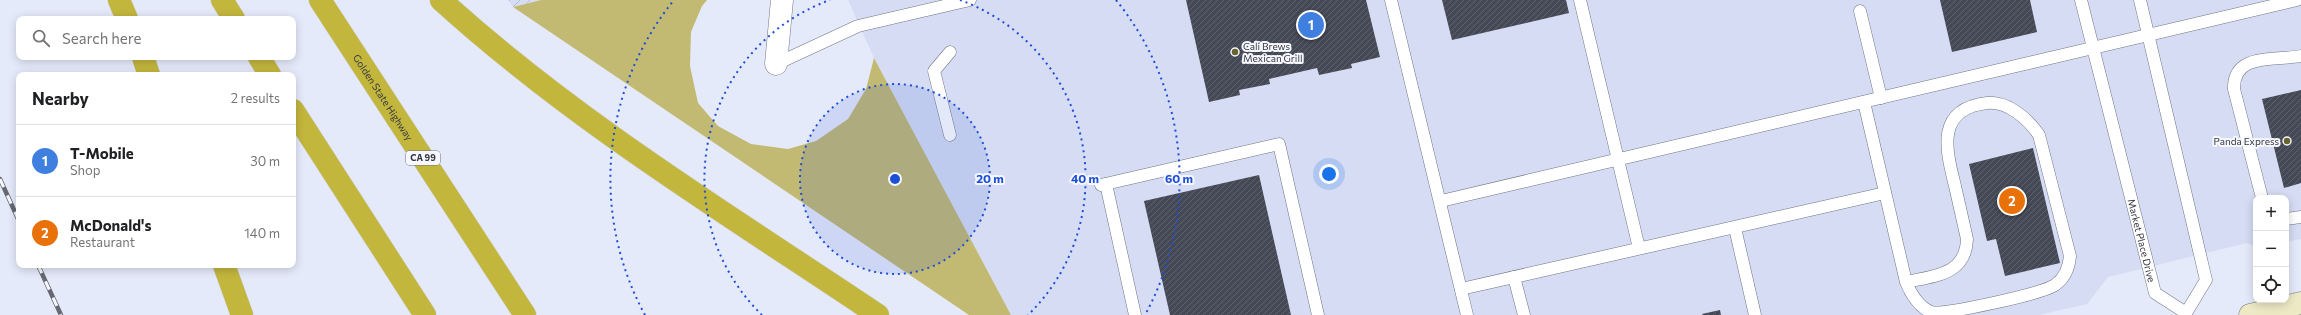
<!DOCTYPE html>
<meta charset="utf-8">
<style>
:root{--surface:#fff;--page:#f6f6f6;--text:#202124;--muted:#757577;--line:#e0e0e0;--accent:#db2777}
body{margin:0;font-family:Commissioner,sans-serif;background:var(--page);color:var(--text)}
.controls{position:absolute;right:12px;bottom:12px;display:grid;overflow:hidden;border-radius:8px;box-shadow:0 2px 10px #0003}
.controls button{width:36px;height:36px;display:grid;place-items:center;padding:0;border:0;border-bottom:1px solid var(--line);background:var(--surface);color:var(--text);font:20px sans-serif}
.you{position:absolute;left:1329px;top:174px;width:14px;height:14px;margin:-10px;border:3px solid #fff;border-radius:50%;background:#1a73e8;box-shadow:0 0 0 6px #1a73e833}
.badge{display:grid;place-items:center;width:26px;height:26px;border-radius:50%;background:var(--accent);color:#fff;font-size:13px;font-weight:700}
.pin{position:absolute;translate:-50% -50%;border:2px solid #fff;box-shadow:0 1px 4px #0006}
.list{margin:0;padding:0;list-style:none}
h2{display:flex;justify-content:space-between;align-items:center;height:52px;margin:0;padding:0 16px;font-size:17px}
h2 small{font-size:13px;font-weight:400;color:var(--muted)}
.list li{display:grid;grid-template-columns:26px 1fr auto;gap:12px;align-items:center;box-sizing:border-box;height:72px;padding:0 16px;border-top:1px solid var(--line)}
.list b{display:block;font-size:15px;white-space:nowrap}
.list p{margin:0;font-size:13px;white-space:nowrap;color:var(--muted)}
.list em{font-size:13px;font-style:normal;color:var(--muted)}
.icon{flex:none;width:22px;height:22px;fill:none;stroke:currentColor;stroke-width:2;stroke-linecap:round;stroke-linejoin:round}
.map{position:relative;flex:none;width:2301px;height:315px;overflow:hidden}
.search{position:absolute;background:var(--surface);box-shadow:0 2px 10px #0003;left:16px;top:16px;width:280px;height:44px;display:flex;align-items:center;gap:10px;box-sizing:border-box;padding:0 14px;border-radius:8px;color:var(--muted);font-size:15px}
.panel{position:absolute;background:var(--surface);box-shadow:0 2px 10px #0003;left:16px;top:72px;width:280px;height:196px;border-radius:8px}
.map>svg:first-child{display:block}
</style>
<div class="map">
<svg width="2301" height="315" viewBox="0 0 2301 315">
<defs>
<pattern id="industrial-furrows" width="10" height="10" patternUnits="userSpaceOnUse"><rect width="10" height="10" fill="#d5dcf3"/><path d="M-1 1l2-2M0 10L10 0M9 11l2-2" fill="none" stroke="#b8bed1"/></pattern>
<pattern id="building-hatch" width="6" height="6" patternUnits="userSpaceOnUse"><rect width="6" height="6" fill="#454956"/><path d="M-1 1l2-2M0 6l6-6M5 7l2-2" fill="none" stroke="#5e626c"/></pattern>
</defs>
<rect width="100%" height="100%" fill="#e5eafa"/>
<path fill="#d5dcf3" d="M848,0h1453v239l-15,3v-44h-30v49l-9,-4 -139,34 -21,27 -48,11h-1028l-137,-257z"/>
<path fill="url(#industrial-furrows)" d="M508,0h33l-28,7z"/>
<path fill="#c2ba72" d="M541,0h166l-5,6 -11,26 -1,34 8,37 20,23 33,18 37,5 28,-8 32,-22 18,-30 8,-31 137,257h-42l-456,-308z"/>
<path fill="url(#building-hatch)" d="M1186,0h180l14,57 -29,7 1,4 -33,7 -2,-7 -48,11 1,5 -31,6 1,5 -31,7z
M1442,0h124l3,13 -117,27z
M1940,0h90l7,32 -85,20z
M2301,90v93l-17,5 -22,-89z
M2033,148l27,115 -55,13 -9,-37 -9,2 -18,-77z
M1259,175l32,140h-121l-26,-114z
M1720,310l1,5h-18l-1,-1z"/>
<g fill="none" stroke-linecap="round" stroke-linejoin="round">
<g stroke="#707583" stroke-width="13">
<g id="lane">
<path d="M1391,0l76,315"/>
<path d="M1580,0l59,248"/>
<path id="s1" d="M2081,0l74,293 31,20"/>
<path d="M2140,0l66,280 -20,33"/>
<path d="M1860,11l21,87"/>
<path d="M950,52l-16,19 16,64"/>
<path d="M776,64l82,-38 112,-26"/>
<path d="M1864,102l42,180c5,12 13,25 25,30 14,3 110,-18 124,-27 10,-7 14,-17 15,-29l-31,-121c-11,-16 -31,-34 -52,-32 -52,6 -41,47 -32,83 4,18 8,35 12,53 -1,36 -33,37 -61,43"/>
<path d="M1106,184l29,131"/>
<path d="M1101,185l178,-41 39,171"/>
<path d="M2262,198l-28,-109c-1,-37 42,-28 67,-33"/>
<path d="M1441,201l856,-201"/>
<path d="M2286,219l15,-2"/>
<path d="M1735,228l20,87"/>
<path d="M1514,277l10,38"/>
<path d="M1461,289l424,-96"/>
</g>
</g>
<g stroke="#707583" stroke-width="23">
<path id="street" d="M776,64l6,-64"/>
</g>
<g stroke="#707583" stroke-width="23">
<path id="secondary" d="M2250,315l51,-12"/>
</g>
<g stroke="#cfcfd1" stroke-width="23">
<g id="highway">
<path d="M119,0l8,19"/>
<path d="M222,0l12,19"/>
<path id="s2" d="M320,0l205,315"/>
<path d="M441,0c133,121 288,215 437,315"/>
<path d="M143,57l6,18"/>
<path d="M259,57l11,18"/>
<path d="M293,110l132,205"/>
<path d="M224,265l18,50"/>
</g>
</g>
<use href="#lane" stroke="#fff" stroke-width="12"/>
<use href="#street" stroke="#fff" stroke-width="22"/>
<use href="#secondary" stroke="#ede9c5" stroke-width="22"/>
<use href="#highway" stroke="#c3b63d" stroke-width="22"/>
<g stroke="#676972" stroke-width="4.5">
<path id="rail" d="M0,179l19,42
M38,265l23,50"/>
</g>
<use href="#rail" stroke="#f6f8fe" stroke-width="3" stroke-dasharray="9" stroke-linecap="butt"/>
</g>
<circle cx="895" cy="179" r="95" fill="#1d4ed8" fill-opacity=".12"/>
<g fill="none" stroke="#1d4ed8" stroke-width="2" stroke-dasharray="2 4">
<circle cx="895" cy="179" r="95"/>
<path d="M762 315A190 190 0 0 1 830 0M960 0A190 190 0 0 1 1028 315"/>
<path d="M645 315A284 284 0 0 1 674 0M1116 0A284 284 0 0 1 1145 315"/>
</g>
<g fill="#686330" stroke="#f6f8fe" stroke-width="1.5">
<circle cx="1235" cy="52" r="4"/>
<circle cx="2287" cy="141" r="4"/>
</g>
<g text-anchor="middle" stroke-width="4" stroke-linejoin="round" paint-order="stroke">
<rect fill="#f6f8fe" stroke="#717279" stroke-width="1" x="406" y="151" width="34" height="14" rx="3"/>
<g font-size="9" font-weight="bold" fill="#383940">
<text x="423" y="161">CA 99</text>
</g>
<g font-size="10" fill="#383940" stroke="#f6f8fe" text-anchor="start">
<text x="1243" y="50">Cali Brews<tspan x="1243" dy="12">Mexican Grill</tspan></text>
<text x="2279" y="145" text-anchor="end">Panda Express</text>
</g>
<g font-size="10" fill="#383940" stroke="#f6f8fe">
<text dy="4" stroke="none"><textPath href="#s2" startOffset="116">Golden State Highway</textPath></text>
<text dy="4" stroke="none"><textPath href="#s1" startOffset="248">Market Place Drive</textPath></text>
</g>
</g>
<circle cx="895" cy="179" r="6" fill="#1d4ed8" stroke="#f6f8fe" stroke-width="2"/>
<g font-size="12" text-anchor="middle" font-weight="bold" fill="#1d4ed8" stroke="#f6f8fe" stroke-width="4" stroke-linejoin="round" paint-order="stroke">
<text x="990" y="183">20 m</text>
<text x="1085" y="183">40 m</text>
<text x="1179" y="183">60 m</text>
</g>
</svg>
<div class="controls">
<button>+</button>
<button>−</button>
<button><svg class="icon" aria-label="locate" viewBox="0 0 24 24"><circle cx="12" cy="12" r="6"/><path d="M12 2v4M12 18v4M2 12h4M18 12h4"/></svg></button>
</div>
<div class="you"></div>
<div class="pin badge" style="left:1311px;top:25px;background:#3f7fe0">1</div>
<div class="pin badge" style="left:2012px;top:201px;background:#e8710a">2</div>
<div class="search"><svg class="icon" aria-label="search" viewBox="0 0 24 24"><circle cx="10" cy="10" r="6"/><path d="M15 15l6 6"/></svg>Search here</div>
<section class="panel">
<h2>Nearby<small>2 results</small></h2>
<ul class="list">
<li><span class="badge" style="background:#3f7fe0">1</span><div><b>T-Mobile</b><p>Shop</p></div><em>30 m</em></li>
<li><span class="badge" style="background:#e8710a">2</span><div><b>McDonald's</b><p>Restaurant</p></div><em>140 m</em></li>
</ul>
</section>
</div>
